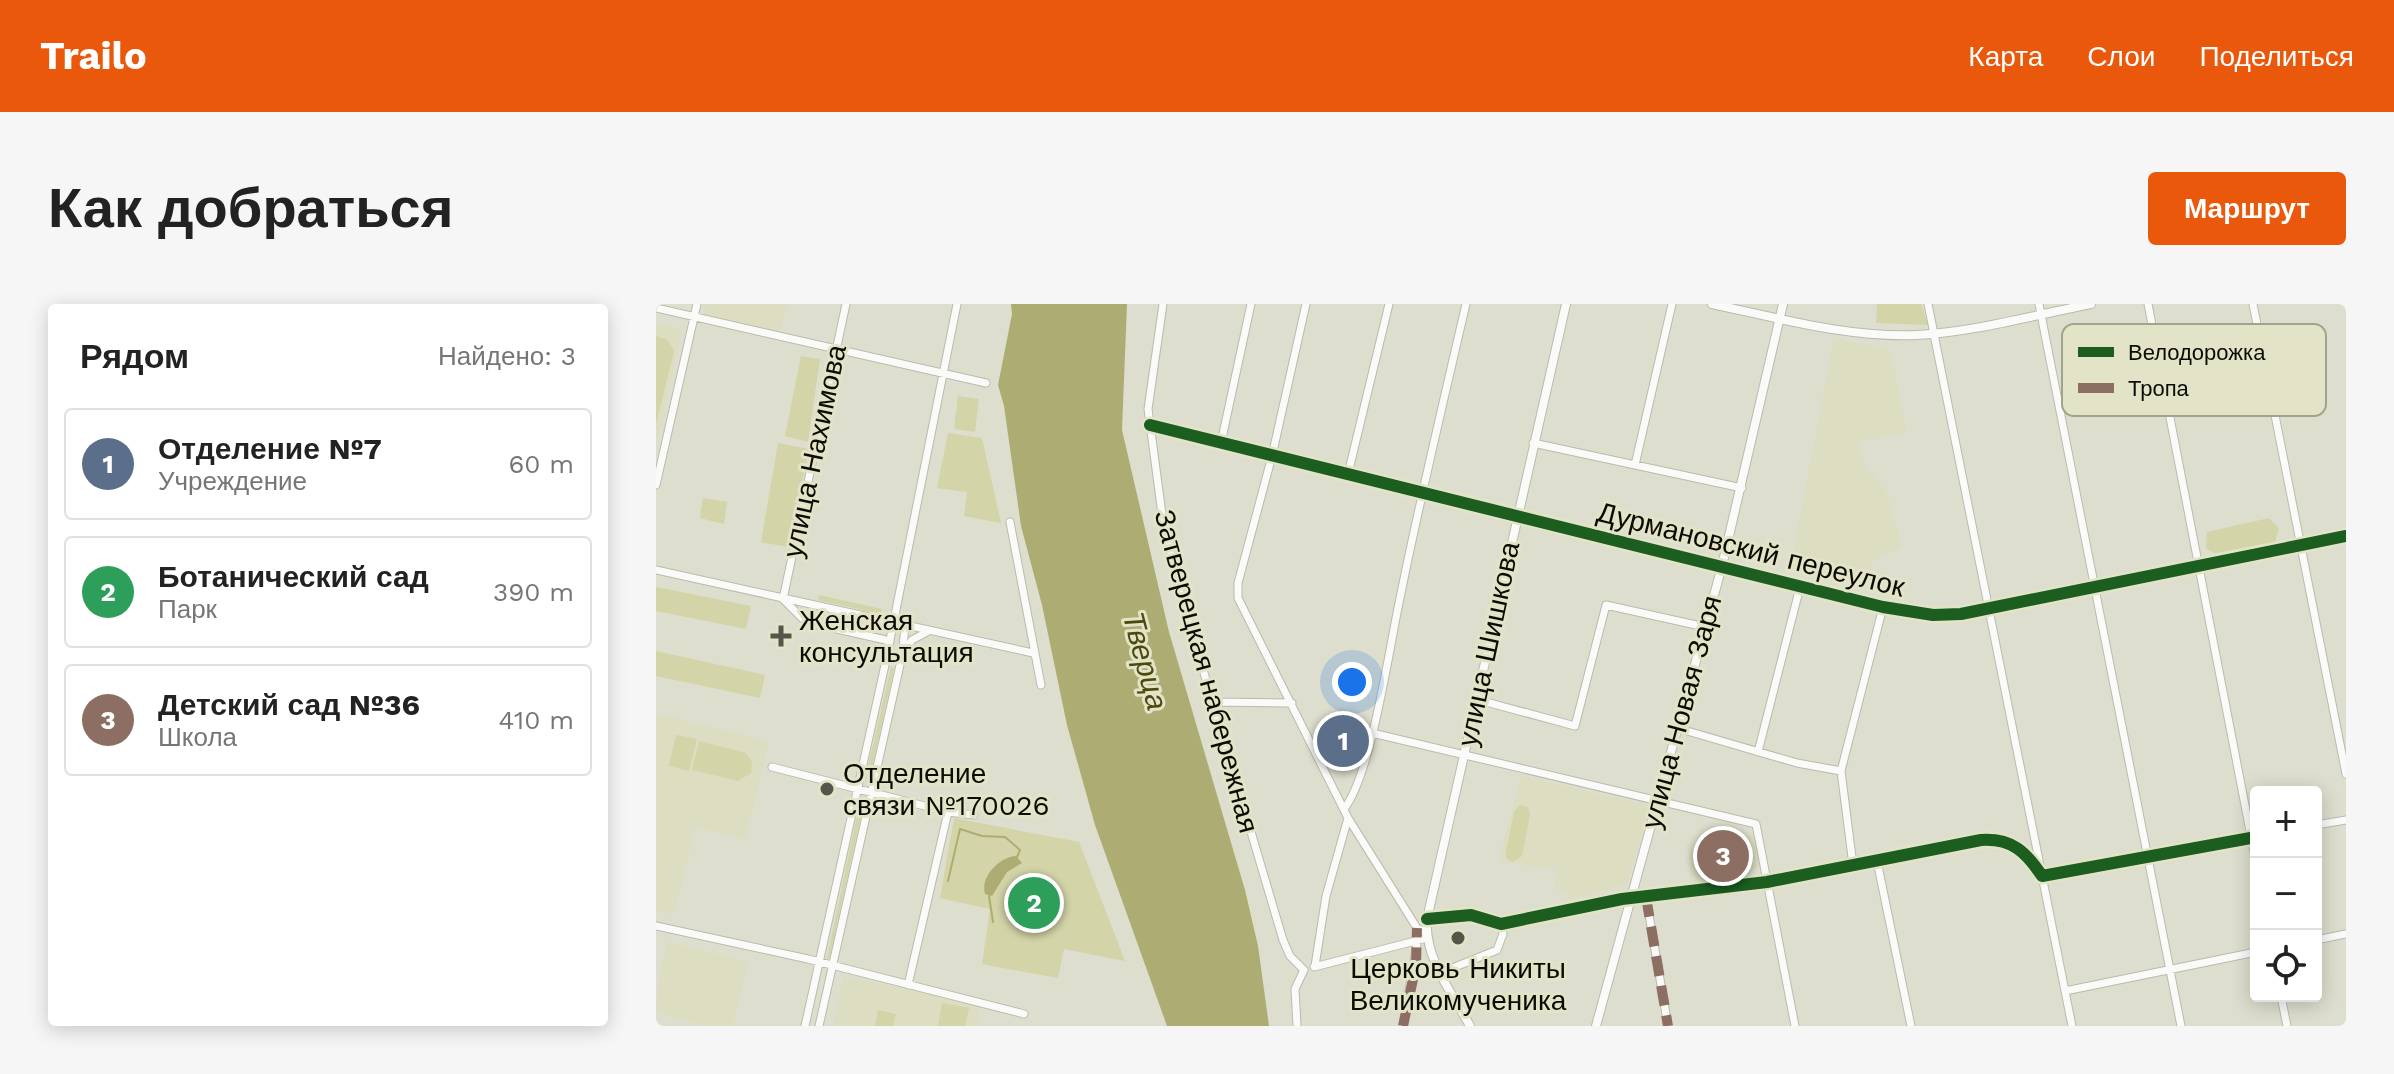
<!DOCTYPE html>
<html lang="ru">
<meta charset="utf-8">
<style>
:root{--surface:#fff;--page:#f6f6f6;--text:#222;--muted:#767676;--line:#e0e0e0;--accent:#ea580c}
body{margin:0;font-family:"Work Sans",sans-serif;background:var(--page);color:var(--text)}
.controls{position:absolute;right:24px;bottom:24px;display:grid;overflow:hidden;border-radius:8px;box-shadow:0 4px 20px #0003}
.controls button{width:72px;height:72px;display:grid;place-items:center;padding:0;border:0;border-bottom:2px solid var(--line);background:var(--surface);color:var(--text);font:40px sans-serif}
.you{position:absolute;left:696px;top:378px;width:28px;height:28px;margin:-20px;border:6px solid #fff;border-radius:50%;background:#1a73e8;box-shadow:0 0 0 12px #1a73e833}
.badge{display:grid;place-items:center;width:52px;height:52px;border-radius:50%;background:var(--accent);color:#fff;font-size:26px;font-weight:700}
.pin{position:absolute;translate:-50% -50%;border:4px solid #fff;box-shadow:0 2px 8px #0006}
.list{margin:0;padding:0;list-style:none}
h2{display:flex;justify-content:space-between;align-items:center;height:104px;margin:0;padding:0 32px;font-size:34px}
h2 small{font-size:26px;font-weight:400;color:var(--muted)}
.list li{display:grid;grid-template-columns:52px 1fr auto;gap:24px;align-items:center;box-sizing:border-box;height:112px;margin:0 16px 16px;padding:0 16px;border:2px solid var(--line);border-radius:8px}
.list b{display:block;font-size:30px;white-space:nowrap}
.list p{margin:0;font-size:26px;white-space:nowrap;color:var(--muted)}
.list em{font-size:26px;font-style:normal;color:var(--muted)}
.icon{flex:none;width:44px;height:44px;fill:none;stroke:currentColor;stroke-width:2;stroke-linecap:round;stroke-linejoin:round}
.map{position:relative;flex:none;width:1690px;height:722px;overflow:hidden;border-radius:8px}
header{display:flex;align-items:center;gap:48px;box-sizing:border-box;height:112px;padding:0 40px;background:var(--accent);color:#fff}
header strong{font-size:38px}
nav{display:flex;gap:44px;margin-inline-start:auto;font-size:28px}
.intro{display:flex;align-items:center;justify-content:space-between;box-sizing:border-box;height:192px;padding:0 48px}
h1{margin:0;font-size:56px}
.button{padding:20px 36px;border-radius:8px;background:var(--accent);color:#fff;font-size:28px;font-weight:700}
main{display:flex;gap:48px;padding:0 48px}
aside{flex:1;background:var(--surface);border-radius:8px;box-shadow:0 4px 20px #0003}
.map>svg:first-child{display:block}
</style>
<header>
<strong>Trailo</strong>
<nav><a>Карта</a><a>Слои</a><a>Поделиться</a></nav>
</header>
<div class="intro"><h1>Как добраться</h1><a class="button">Маршрут</a></div>
<main>
<aside>
<h2>Рядом<small>Найдено: 3</small></h2>
<ul class="list">
<li><span class="badge" style="background:#5c6f8a">1</span><div><b>Отделение №7</b><p>Учреждение</p></div><em>60 m</em></li>
<li><span class="badge" style="background:#2e9e5b">2</span><div><b>Ботанический сад</b><p>Парк</p></div><em>390 m</em></li>
<li><span class="badge" style="background:#8d6e63">3</span><div><b>Детский сад №36</b><p>Школа</p></div><em>410 m</em></li>
</ul>
</aside>
<div class="map">
<svg width="1690" height="722" viewBox="0 0 1690 722">
<rect width="100%" height="100%" fill="#dddecd"/>
<path fill="#dcddc1" d="M50,0h80l-6,28 -77,-16z
M0,19l26,6 -24,108 -2,-1z
M1178,34l56,12 17,83 -50,9 9,26 20,22 16,57 -30,14 -4,24 -78,-15z
M0,410l113,27 -23,98 -51,-12 -21,87 -18,-4z
M865,472l129,30 -23,78 -58,16 -3,-10 -12,-1 3,-19 -58,-9z
M1098,531l5,33 -68,9 -4,-33z
M12,638l80,20 -15,64h-27l-49,-13 2,-37z
M187,672l137,30 -4,20h-143z"/>
<path fill="#d3d4a8" d="M1221,0h44l7,21 -52,-2z
M0,32l11,4 7,11 -18,73z
M145,52l19,3 -12,83 -23,-6z
M302,92l21,3 -4,33 -21,-3z
M292,129l34,5 19,85 -37,-7 3,-24 -30,-4z
M122,139l31,6 -21,98 -27,-5z
M47,194l24,4 -3,22 -24,-6z
M1613,214l10,10 -4,14 -60,11 -9,-4 1,-17z
M0,283l95,19 -5,23 -90,-18z
M163,291l63,14 -1,5 -63,-14z
M0,347l109,24 -5,23 -104,-22z
M235,363l3,1 -25,113 -4,-1z
M20,431l21,4 -8,32 -20,-5z
M43,437l47,12 6,9 -1,11 -13,8 -46,-11z
M205,493l4,1 -36,161 -2,-1z
M864,501l8,2 2,8 -8,41 -9,6 -7,-4v-6l8,-40z
M298,514l125,24 46,119 -61,-12 -6,29 -76,-14 8,-55 -50,-11z
M286,699l27,5 -4,18h-27z
M222,706l18,4 -3,12h-18z"/>
<path fill="#adad73" d="M355,0h116l-5,126 47,202 76,258 13,56 11,80h-102l-72,-201 -28,-100 -25,-120 -21,-79 -17,-120 -6,-21 14,-71z
M360,552l6,7 -15,9 -15,24 -7,-2c-5,-17 14,-37 31,-38z"/>
<g fill="none" stroke-linecap="round" stroke-linejoin="round">
<path stroke="#adad73" stroke-width="2" d="M292,577l12,-52 22,7 23,1 15,13 -3,7
M333,592l4,26"/>
<g stroke="#babbae" stroke-width="9">
<path id="minor" d="M507,0l-15,105 14,105 16,71 105,355 7,16 14,14
M650,0l-34,152 -34,127v15l110,220 69,110 10,5
M1272,0l144,722
M1383,0l142,722
M1492,0l108,558
M1597,0l93,470
M0,4l330,75
M494,121l733,182 50,8 28,-1 385,-78
M565,139l30,-139
M877,139l209,45
M979,161l37,-161
M692,170l41,-170
M0,181l41,-181
M354,218l31,163
M0,266l377,83
M127,295l63,-295
M127,295l23,23 84,19
M248,348l8,-12 15,-8
M819,395l100,27 31,-121 99,22
M556,398l80,1
M1021,424l120,35 44,8
M716,429l384,91 39,202
M1102,448l42,-165
M116,463l176,45 26,3
M688,505c27,-34 45,-159 55,-206 20,-100 44,-200 67,-299
M1660,521l30,-5
M1221,557l34,165
M1197,561l-12,-94 42,-164
M990,593l22,129
M771,615l44,-4 30,9 121,-25 145,-17 214,-42c31,-2 45,12 61,36l214,-39
M0,622l152,33 216,55
M1660,636l30,-6
M659,662l11,-70 22,-78
M658,663l113,-29
M784,669l57,-23 6,-16 -2,-10
M252,681l40,-173
M1409,687l191,-39
M1625,692l6,30
M149,722l80,-361 72,-361
M163,722l83,-370 3,-29
M641,722l-2,-37 9,-19
M747,722l15,-88"/>
</g>
<g stroke="#babbae" stroke-width="10">
<path id="major" d="M1056,0c66,14 137,34 205,31 57,-3 117,-20 174,-31
M814,722c-18,-33 -46,-68 -43,-107l139,-615
M940,722l126,-460 61,-262"/>
</g>
<use href="#minor" stroke="#fafaf8" stroke-width="7"/>
<use href="#major" stroke="#fafaf8" stroke-width="8"/>
<path stroke="#8d6e63" stroke-width="10" stroke-dasharray="20 10" stroke-linecap="butt" d="M990,593l22,129
M747,722l13,-61 1,-37"/>
<g stroke="#e3e4c7" stroke-width="17">
<path id="cycleway" d="M494,121l733,182 50,8 28,-1 385,-78
M771,615l44,-4 30,9 121,-25 145,-17 214,-42c31,-2 45,12 61,36l214,-39"/>
</g>
<use href="#cycleway" stroke="#1b5e20" stroke-width="12"/>
</g>
<g fill="#55564a" stroke="#e3e4c7" stroke-width="3">
<path d="M121 320h8v8h8v8h-8v8h-8v-8h-8v-8h8z"/>
<circle cx="171" cy="485" r="8"/>
<circle cx="802" cy="634" r="8"/>
</g>
<g text-anchor="middle" stroke-width="6" stroke-linejoin="round" paint-order="stroke">
<g font-size="28" fill="#0c0c04" stroke="#e3e4c7">
<text transform="translate(158 147) rotate(-78)" y="10">улица Нахимова</text>
<text transform="translate(1095 245) rotate(14)" y="10">Дурмановский переулок</text>
<text transform="translate(832 340) rotate(-78)" y="10">улица Шишкова</text>
<text transform="translate(551 367) rotate(75)" y="10">Затверецкая набережная</text>
<text transform="translate(1025 408) rotate(-75)" y="10">улица Новая Заря</text>
</g>
<g font-size="28" fill="#0c0c04" stroke="#e3e4c7" text-anchor="start">
<text x="143" y="326">Женская<tspan x="143" dy="32">консультация</tspan></text>
<text x="187" y="479">Отделение<tspan x="187" dy="32">связи №170026</tspan></text>
<text x="802" y="674" text-anchor="middle">Церковь Никиты<tspan x="802" dy="32">Великомученика</tspan></text>
</g>
<g font-size="30" font-style="italic" fill="#4a4a0f" stroke="#e3e4c7">
<text transform="translate(489 357) rotate(75)" y="10">Тверца</text>
</g>
</g>
<rect x="1406" y="20" width="264" height="92" rx="12" fill="#e3e4c7" stroke="#a2a38c" stroke-width="2"/>
<rect x="1422" y="43" width="36" height="10" fill="#1b5e20"/>
<rect x="1422" y="79" width="36" height="10" fill="#8d6e63"/>
<g font-size="22" fill="#0c0c04">
<text x="1472" y="56">Велодорожка</text>
<text x="1472" y="92">Тропа</text>
</g>
</svg>
<div class="controls">
<button>+</button>
<button>−</button>
<button><svg class="icon" aria-label="locate" viewBox="0 0 24 24"><circle cx="12" cy="12" r="6"/><path d="M12 2v4M12 18v4M2 12h4M18 12h4"/></svg></button>
</div>
<div class="you"></div>
<div class="pin badge" style="left:687px;top:437px;background:#5c6f8a">1</div>
<div class="pin badge" style="left:378px;top:599px;background:#2e9e5b">2</div>
<div class="pin badge" style="left:1067px;top:552px;background:#8d6e63">3</div>
</div>
</main>
